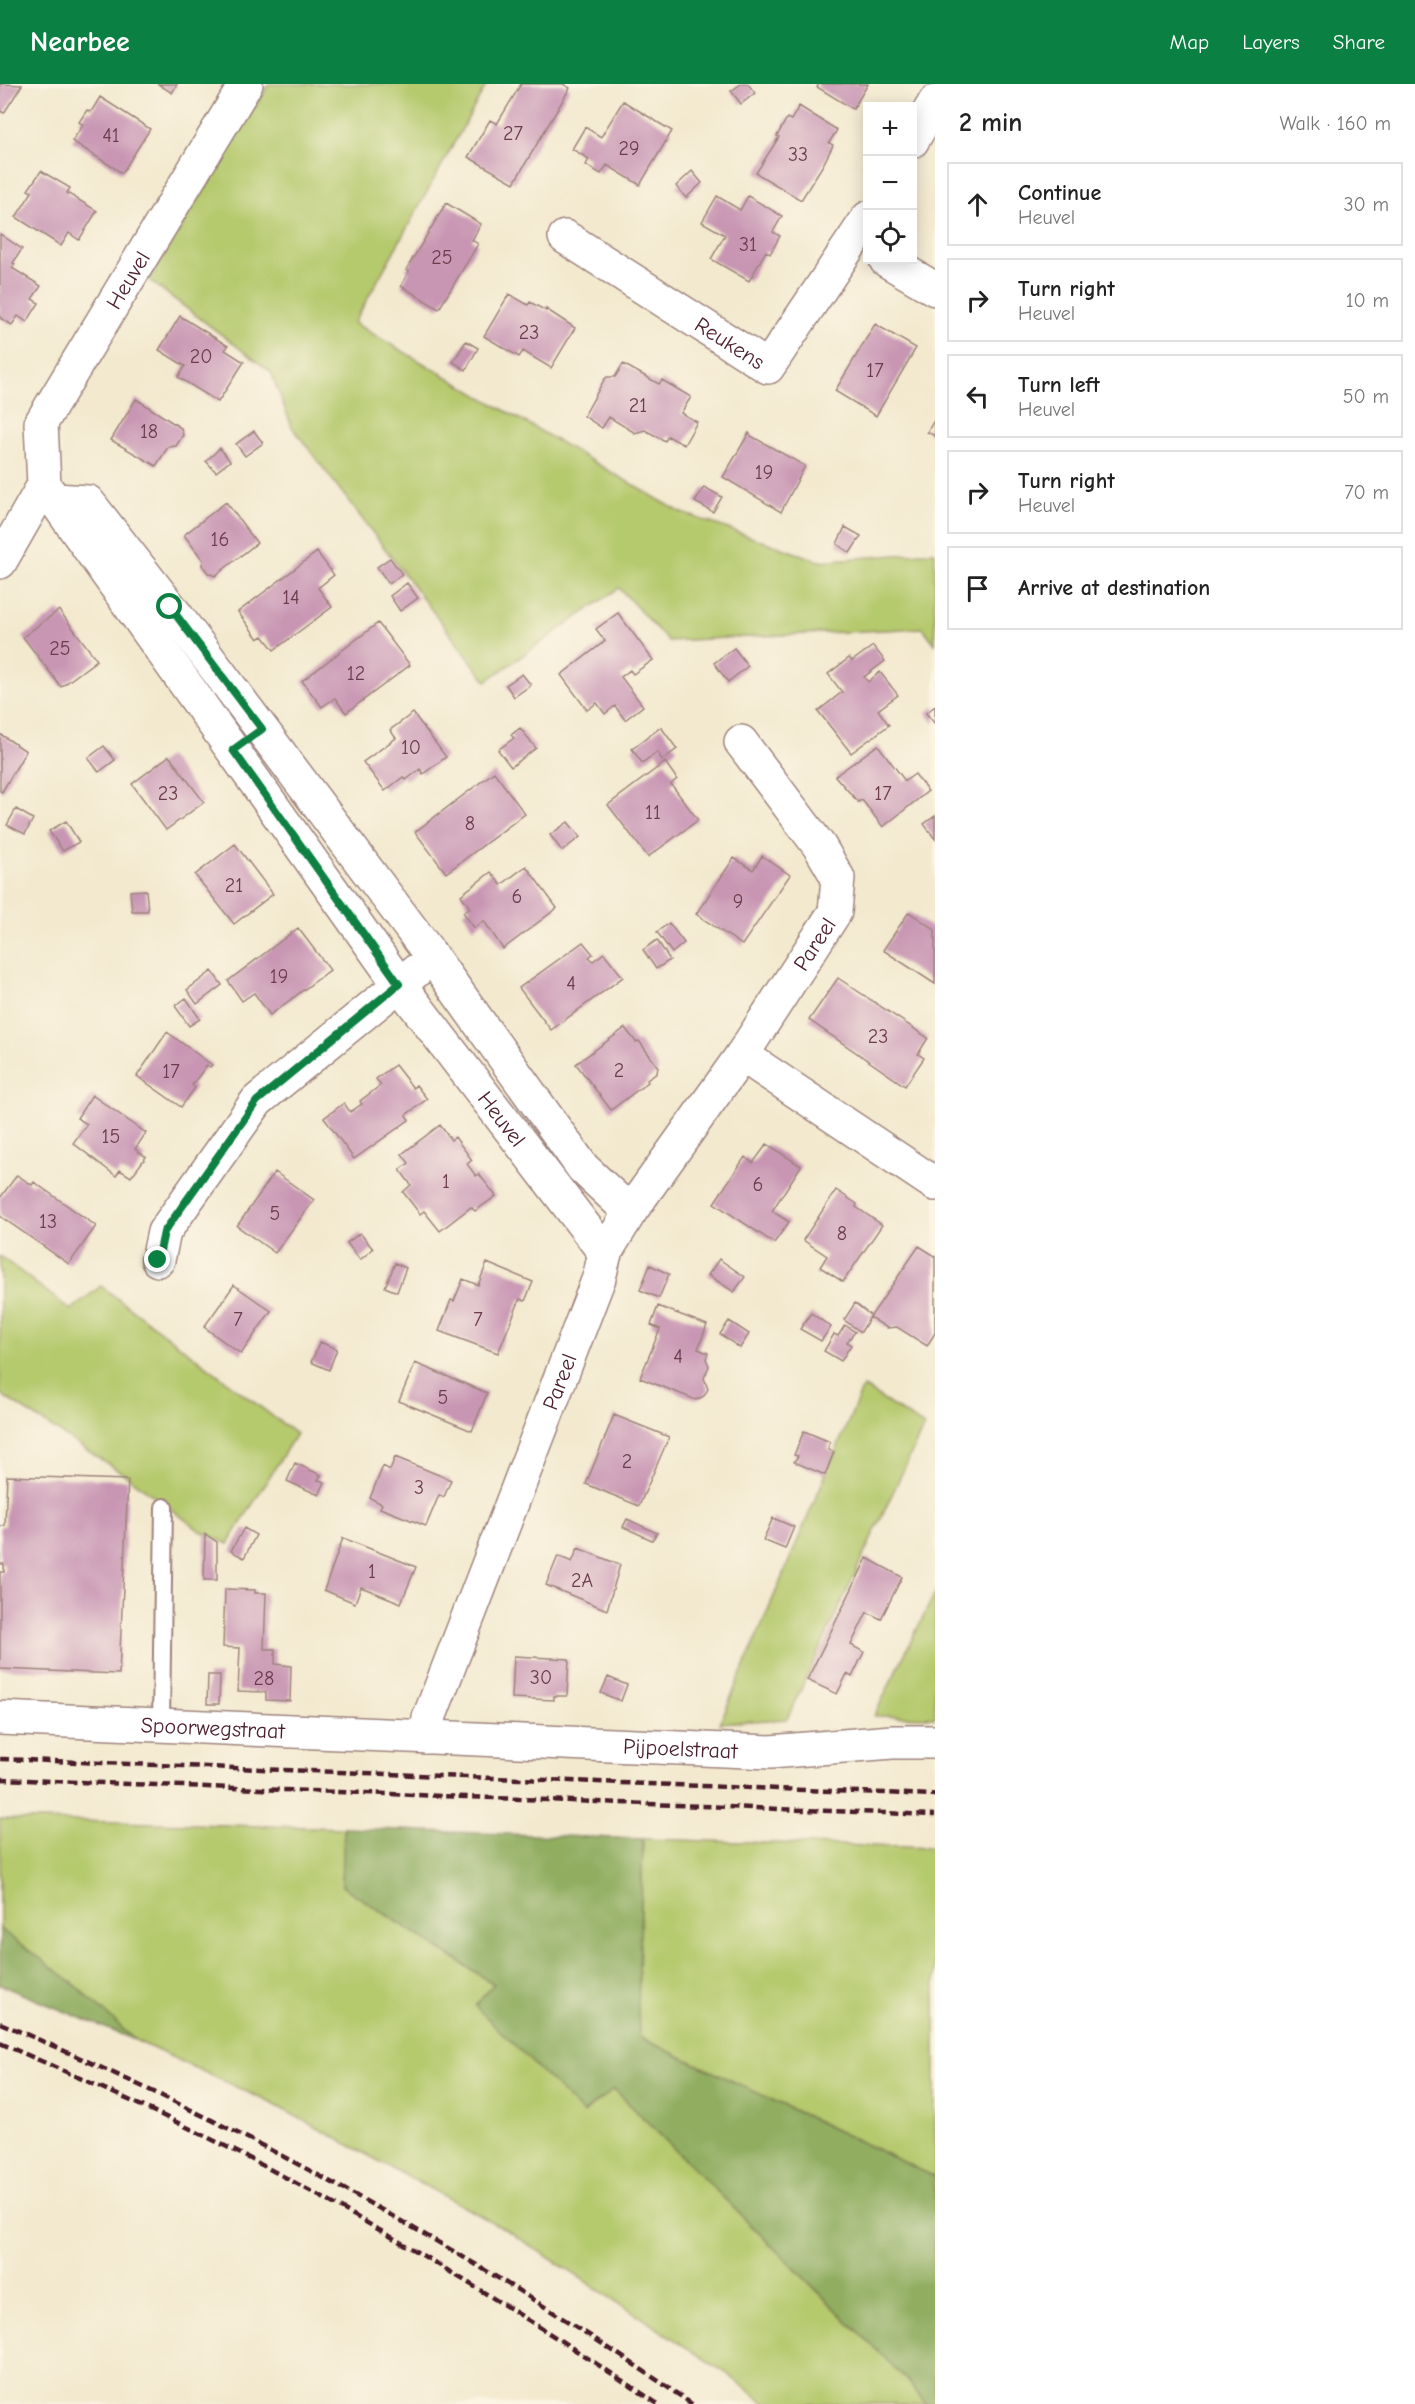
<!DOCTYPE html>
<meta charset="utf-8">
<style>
:root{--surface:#fff;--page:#f6f6f6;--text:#222;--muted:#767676;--line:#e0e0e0;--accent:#0b8043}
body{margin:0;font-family:"Comic Neue",sans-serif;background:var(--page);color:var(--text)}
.controls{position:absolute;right:18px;top:18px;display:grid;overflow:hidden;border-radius:0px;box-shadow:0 3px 15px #0003}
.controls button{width:54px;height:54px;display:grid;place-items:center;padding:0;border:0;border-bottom:2px solid var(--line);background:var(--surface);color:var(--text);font:30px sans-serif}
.stop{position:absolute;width:18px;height:18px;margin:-14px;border:4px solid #0b8043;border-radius:50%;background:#fff}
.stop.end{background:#0b8043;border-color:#fff;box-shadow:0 2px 6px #0008}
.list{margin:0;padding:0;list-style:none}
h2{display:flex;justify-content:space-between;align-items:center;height:78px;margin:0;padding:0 24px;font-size:26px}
h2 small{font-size:20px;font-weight:400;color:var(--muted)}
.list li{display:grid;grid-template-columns:39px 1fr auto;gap:18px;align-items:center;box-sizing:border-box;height:84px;margin:0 12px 12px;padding:0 12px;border:2px solid var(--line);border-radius:0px}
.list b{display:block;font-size:22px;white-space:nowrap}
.list p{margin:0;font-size:20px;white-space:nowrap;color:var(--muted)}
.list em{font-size:20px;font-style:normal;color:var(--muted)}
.icon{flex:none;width:33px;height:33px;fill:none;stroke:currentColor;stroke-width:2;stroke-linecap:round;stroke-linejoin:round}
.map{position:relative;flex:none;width:935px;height:2320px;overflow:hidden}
header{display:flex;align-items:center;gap:36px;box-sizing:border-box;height:84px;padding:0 30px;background:var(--accent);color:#fff}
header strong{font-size:28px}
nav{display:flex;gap:33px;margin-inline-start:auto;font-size:21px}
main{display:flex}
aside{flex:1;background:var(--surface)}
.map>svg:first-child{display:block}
</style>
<header>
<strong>Nearbee</strong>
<nav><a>Map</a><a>Layers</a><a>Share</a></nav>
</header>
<main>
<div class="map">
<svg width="935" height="2320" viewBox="0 0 935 2320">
<rect width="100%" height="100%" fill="#fcf5e5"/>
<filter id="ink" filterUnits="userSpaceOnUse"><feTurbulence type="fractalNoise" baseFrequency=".0167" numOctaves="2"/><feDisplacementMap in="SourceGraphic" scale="12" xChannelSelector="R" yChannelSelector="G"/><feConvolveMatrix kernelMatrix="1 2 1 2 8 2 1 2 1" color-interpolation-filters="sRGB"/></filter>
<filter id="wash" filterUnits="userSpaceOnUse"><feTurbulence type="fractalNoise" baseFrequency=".008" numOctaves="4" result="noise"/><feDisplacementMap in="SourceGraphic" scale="24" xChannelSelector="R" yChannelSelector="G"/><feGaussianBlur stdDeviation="1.35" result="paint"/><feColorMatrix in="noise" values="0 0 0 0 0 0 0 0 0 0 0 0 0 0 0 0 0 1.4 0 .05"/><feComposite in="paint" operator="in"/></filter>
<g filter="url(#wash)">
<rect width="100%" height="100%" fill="#f3e9cf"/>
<path fill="#b5c96d" stroke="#80744c" stroke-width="1.5" d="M269,0h218l-133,239 326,189 139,49 116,-9v92l-12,-16 -255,13 -49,-53 -133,93 -194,-254 -21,-55 -122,-92z
M0,1172l71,54 30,-24 195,148 -68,110 -29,-14 -72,-54 -127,-82z
M863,1303l61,39 -137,293 -67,4z
M935,1509v124l-61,-1z
M0,1735l344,9 -2,58 152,98 -18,22 108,107 30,-24 294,292 18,23h-160l-40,-31 -221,-144 -232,-125 -138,-64 -67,-61 -68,-50z
M643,1755l292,9v329l-296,-140 -1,-31z"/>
<path fill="#90ad60" stroke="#6d6646" stroke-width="1.5" d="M344,1744l299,11 -5,167 1,31 296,140v227h-9l-18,-23 -294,-292 -31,24 -108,-107 19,-22 -152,-98z
M0,1845l68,50 67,61 -135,-55z"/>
<g id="blocks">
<path fill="#c895b3" d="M0,0l22,1 -18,28 -4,-2z
M158,0h19l-5,9z
M521,0h42l7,4 -56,95 -46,-26 22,-37 7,4z
M741,0h7l7,9 -14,11 -10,-13z
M819,0h49l-15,25 -36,-22z
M100,13l50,32 -28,44 -50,-32 11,-16 -4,-3 8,-12 4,2z
M623,17l49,30 -32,54 -33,-20 -6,9 -15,-9 3,-6 -17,-10 13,-22 16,10z
M799,22l38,24 -8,13 4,2 -10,20 -22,35 -45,-27 23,-36 -2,-1 10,-18 4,2z
M41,87l29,17 -3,5 30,18 -18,29 -10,-7 -8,13 -45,-29 16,-25 -4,-2z
M692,87l10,12 -16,15 -10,-12z
M717,112l23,14 8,-14 34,20 -9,16 7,4 -10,18 -4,-3 -17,30 -38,-22 14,-24 -23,-13z
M446,119l35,21 -9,16 6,4 -39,65 -38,-23 8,-15 -3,-1z
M0,150l22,15 -9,14 2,1 -3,4 29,18 -9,13 7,4 -12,19 -9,-6 -6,9 -12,-7z
M509,210l19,11 2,-3 16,9v-2l29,19 -24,40 -28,-17 -4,6 -35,-21z
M180,232l48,30 -3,4 19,12 -26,40 -40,-25 7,-11 -26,-16z
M875,240l41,24 -40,68 -41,-25z
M466,257l12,7 -12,22 -13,-8z
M623,280l36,20 3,-4 29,17 -10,16 16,9 -13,23 -16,-9 -3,5 -20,-11 -10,3 -26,-16 -7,11 -18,-12 20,-36 3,-3h8z
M136,315l45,29 2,7 -7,11 -8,1 -12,19 -45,-26z
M935,335v17l-8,-4z
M254,347l9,12 -18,13 -9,-12z
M749,349l2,3 54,30 -24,46 -58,-35z
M220,364l10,13 -14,11 -10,-11z
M704,403l18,10 -9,15 -18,-10z
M226,418l31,41 -42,33 -7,-3 -6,-8 1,-5 -19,-25z
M845,443l16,9 -11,17 -13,-9z
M317,468l17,23 -16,13 14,19 -58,43 -11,-14 -5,3 -20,-27z
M390,474l12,16 -13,10 -12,-17z
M407,499l11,15 -18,13 -10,-15z
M59,526l38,50 -36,27 -38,-50z
M618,529l35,47 -20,14 -3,-4 -9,7 22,29 -18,14 -10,-14 -10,8 -8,-11 -10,7 -26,-35 44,-34 -9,-12z
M378,539l32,42 -64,48 -11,-15 -13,9 -20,-26z
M873,562l12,15 -21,16 4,5 12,-10 18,23 -20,15 11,15 -38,28 -33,-42 24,-19 -14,-18 21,-16 3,3z
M734,564l14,18 -20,16 -14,-19z
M522,590l9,11 -17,12 -8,-12z
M935,622v18l-9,-11z
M413,629l33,44 -23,17 -3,-5 -14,11 -3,-3 -18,14 -22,-29 33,-24 -6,-8z
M661,643l16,22 -15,11 -5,-8 -15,11 -10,-14z
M520,644l16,20 -25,19 -13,-17 16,-12 -3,-3z
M0,650l26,17 -24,41 -2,-1z
M878,661l27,36 10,-7 13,17 -45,36 -21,-27 -4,2 -23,-26z
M104,662l11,14 -16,12 -11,-14z
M169,672l35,46 -38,28 -34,-46z
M665,678l12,17 -6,5 27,36 -50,37 -40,-52z
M494,688l31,42 -79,59 -31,-41z
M16,725l17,10 -8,15 -18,-9z
M935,732v23l-11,-15z
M66,737l13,21 -16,9 -14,-20z
M568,738l12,15 -18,14 -12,-16z
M235,760l38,50 -39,30 -39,-49z
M762,772l28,19 -48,70 -46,-31 38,-56 19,12z
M526,782l31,42 -54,41 -19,-28 -10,7 -11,-16 7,-4 -9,-13 30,-23 10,13z
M146,806l2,21h-16l-2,-20z
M909,828l26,18v54l-52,-34z
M669,839l15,20 -12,10 -15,-21z
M298,844l32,42 -60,45 -16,-22 -12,8 -14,-20z
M657,856l13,20 -14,9 -13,-19z
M583,858l10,12 -4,3 4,4 11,-8 19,24 -72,53 -32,-42z
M212,887l10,14 -25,19 -10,-14z
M838,894l90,60 -10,16 6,4 -19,28 -96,-66z
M186,914l14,21 -11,7 -14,-20z
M625,944l11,14 3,-1 19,26 -1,6 -10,7 1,2 -37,28 -35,-46z
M167,948l45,33 -2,2 -3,-2 -15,20 3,3 -14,19 -44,-31z
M395,981l18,23 3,-3 11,14 -21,16 3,5 -55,39 -30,-41 20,-15 6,9 12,-8 -2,-3 21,-16 -5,-6z
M92,1011l54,38 -11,16 11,8 -15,20 -11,-7 -4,6 -43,-33 14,-19 -10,-6z
M440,1041l11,15 4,-3 17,23 -5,4 9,12 3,-2 17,22 -21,15 -4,-4 -31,24 -16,-20 -4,3 -17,-22 8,-7 -11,-15 9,-7 -7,-9z
M767,1060l34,22 -29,45 17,11 -15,21 -60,-40 31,-46 8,6z
M275,1088l39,28 -39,53 -38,-27z
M17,1091l15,10 2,-3 62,44 -27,38 -69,-48v-18z
M836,1106l21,14 -1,3 26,18 -39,57 -23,-15 7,-11 -24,-16z
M360,1149l13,16 -13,11 -13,-17z
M919,1162l16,10v77l-8,13 -30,-19 -10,1 -17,-11 -9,15 -17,-12 11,-17 16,13z
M719,1175l26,18 -11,15 -26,-17z
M395,1179l11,5 -9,24 -12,-5z
M487,1179l46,19 -8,19 -5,-2 -22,54 -59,-22 12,-31 3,1 9,-22 15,6z
M650,1181l19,9 -10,24 -19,-8z
M234,1201l37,26 -30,43 -37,-27z
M658,1222l49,19 -9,24 10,4 -2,6 3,7 -5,12 4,11 -4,7 -8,4 -56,-22 20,-49 -9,-4z
M811,1229l20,14 -10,14 -21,-12z
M729,1237l20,13 -9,14 -20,-14z
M845,1241l10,7 -8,10 4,3 -10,16 -17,-10 10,-17 4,2z
M320,1258l17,7 -8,21 -18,-8z
M415,1279l72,30 -15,38 -73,-30z
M614,1331l55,22 -30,69 -53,-22z
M804,1347l26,11 -2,7 6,3 -9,23 -31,-13 4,-6 -4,-1z
M395,1373l56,23 -7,17 -5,-2 -13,31 -46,-18 2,-4 -12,-6 13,-32 7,4z
M295,1379l26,12 -3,5 7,2 -6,13 -32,-14z
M7,1392l121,4 -9,194 -119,-5v-97h4v-8h-4v-38h5z
M773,1434l21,9 -9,22 -22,-9z
M627,1435l30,14 -5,7 -29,-13z
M244,1444l12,7 -12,23 -13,-7z
M205,1450l12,8v38h-13z
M343,1454l73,29 -15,36 -40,-16 -6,16 -31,-13z
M578,1464l42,17 -13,45 -61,-25 12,-29 14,6z
M867,1474l35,19 -21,42 -14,-7 -16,33 13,7 -12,25 -5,-3 -10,20 -30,-14z
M225,1505l30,1v3h11l-2,56h11v15l16,2 -1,35 -24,-1v-8l-28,-1 2,-43 -17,-1z
M514,1572l55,3 -2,37h-13v4l-42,-2z
M208,1591h12l-1,29h-12z
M608,1593l19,8 -6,16 -20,-8z"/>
</g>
</g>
<g filter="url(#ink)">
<use href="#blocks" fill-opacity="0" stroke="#9e847d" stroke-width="1.5"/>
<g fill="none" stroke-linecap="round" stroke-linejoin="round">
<g stroke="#9e847d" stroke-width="20">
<path id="lane" d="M161,1640l3,-217"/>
</g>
<g stroke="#9e847d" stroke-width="36">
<g id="street">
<path d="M912,57l23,-39"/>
<path id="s1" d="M565,153l203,130 100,-149"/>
<path d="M886,176l49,29"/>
<path id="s2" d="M44,401l355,499 206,269"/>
<path d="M55,416l33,2 82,105 263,351 150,210 47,44"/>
<path id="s3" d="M0,478l44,-77 -3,-62 205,-339"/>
<path d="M742,971l193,129"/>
<path d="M158,1176l6,-28 93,-131 159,-130"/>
<path id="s4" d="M0,1634l770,34 122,-10h43"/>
<path id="s5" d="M426,1653l3,-19 170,-440 6,-25 25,-41 112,-157 93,-143 3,-34 -18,-31 -79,-105"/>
</g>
</g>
<use href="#lane" stroke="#fff" stroke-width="16"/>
<use href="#street" stroke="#fff" stroke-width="33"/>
<path stroke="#4a1f2b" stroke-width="4.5" stroke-dasharray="9 4.5" stroke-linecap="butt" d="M0,1675l935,36
M0,1695l935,36
M0,1939c246,104 472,229 692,381
M0,1959c80,35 161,70 239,110 145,75 283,161 419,251"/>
</g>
</g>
<g fill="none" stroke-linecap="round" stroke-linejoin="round" filter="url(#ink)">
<path stroke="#0b8043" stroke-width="8" d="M158,1176l6,-28 93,-131 142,-117 -166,-234 29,-21 -92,-122"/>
</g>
<g text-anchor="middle" stroke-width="4.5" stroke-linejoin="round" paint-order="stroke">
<g font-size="20" fill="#6a3c4d">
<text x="513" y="56">27</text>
<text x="111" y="58">41</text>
<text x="629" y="71">29</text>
<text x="798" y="77">33</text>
<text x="748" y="167">31</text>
<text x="442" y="180">25</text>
<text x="529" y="255">23</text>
<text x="201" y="279">20</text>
<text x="875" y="293">17</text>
<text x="638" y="328">21</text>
<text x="149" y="354">18</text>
<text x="764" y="395">19</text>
<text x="220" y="462">16</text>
<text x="291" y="520">14</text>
<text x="60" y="571">25</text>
<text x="356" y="596">12</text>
<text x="411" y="670">10</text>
<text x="168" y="716">23</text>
<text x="883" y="716">17</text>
<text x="653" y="735">11</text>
<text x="470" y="746">8</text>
<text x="234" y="808">21</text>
<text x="517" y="819">6</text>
<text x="738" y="824">9</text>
<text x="279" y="899">19</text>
<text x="571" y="906">4</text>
<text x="878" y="959">23</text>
<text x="619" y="993">2</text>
<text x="171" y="994">17</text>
<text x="111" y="1059">15</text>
<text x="446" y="1104">1</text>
<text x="758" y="1107">6</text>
<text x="275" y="1136">5</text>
<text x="48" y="1144">13</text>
<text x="842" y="1156">8</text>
<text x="238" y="1242">7</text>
<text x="478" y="1242">7</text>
<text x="678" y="1279">4</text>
<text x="443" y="1320">5</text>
<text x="627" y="1384">2</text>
<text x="419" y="1410">3</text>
<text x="372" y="1494">1</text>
<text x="582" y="1503">2A</text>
<text x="541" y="1600">30</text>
<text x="264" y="1601">28</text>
</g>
<g font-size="22" fill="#4a1f2b" stroke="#fcf5e5">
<text dy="8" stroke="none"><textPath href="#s3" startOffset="318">Heuvel</textPath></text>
<text dy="8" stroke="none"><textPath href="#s1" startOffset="196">Reukens</textPath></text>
<text dy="8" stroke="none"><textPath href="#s5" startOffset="890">Pareel</textPath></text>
<text dy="8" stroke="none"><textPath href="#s2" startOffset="782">Heuvel</textPath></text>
<text dy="8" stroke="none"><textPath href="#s5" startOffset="380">Pareel</textPath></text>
<text dy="8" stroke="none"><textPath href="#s4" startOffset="213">Spoorwegstraat</textPath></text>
<text dy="8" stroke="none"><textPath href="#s4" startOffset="681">Pijpoelstraat</textPath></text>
</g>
</g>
</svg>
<div class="controls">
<button>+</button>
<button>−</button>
<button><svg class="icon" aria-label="locate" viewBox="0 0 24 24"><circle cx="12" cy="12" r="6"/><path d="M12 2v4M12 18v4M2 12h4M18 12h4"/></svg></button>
</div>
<div class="stop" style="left:170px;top:523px"></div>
<div class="stop end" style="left:158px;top:1176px"></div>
</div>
<aside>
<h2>2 min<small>Walk · 160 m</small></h2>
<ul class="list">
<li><svg class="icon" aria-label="ahead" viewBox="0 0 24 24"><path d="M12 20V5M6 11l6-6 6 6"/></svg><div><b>Continue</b><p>Heuvel</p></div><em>30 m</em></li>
<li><svg class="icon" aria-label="right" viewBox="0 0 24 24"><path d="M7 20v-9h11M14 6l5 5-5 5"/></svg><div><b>Turn right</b><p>Heuvel</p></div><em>10 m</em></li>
<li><svg class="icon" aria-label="left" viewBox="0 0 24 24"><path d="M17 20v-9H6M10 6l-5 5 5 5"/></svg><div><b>Turn left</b><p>Heuvel</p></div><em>50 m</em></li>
<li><svg class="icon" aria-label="right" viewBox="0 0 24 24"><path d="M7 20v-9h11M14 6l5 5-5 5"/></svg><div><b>Turn right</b><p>Heuvel</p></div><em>70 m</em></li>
<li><svg class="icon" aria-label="arrive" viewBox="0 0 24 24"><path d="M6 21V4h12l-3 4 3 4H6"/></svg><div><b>Arrive at destination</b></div></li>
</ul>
</aside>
</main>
